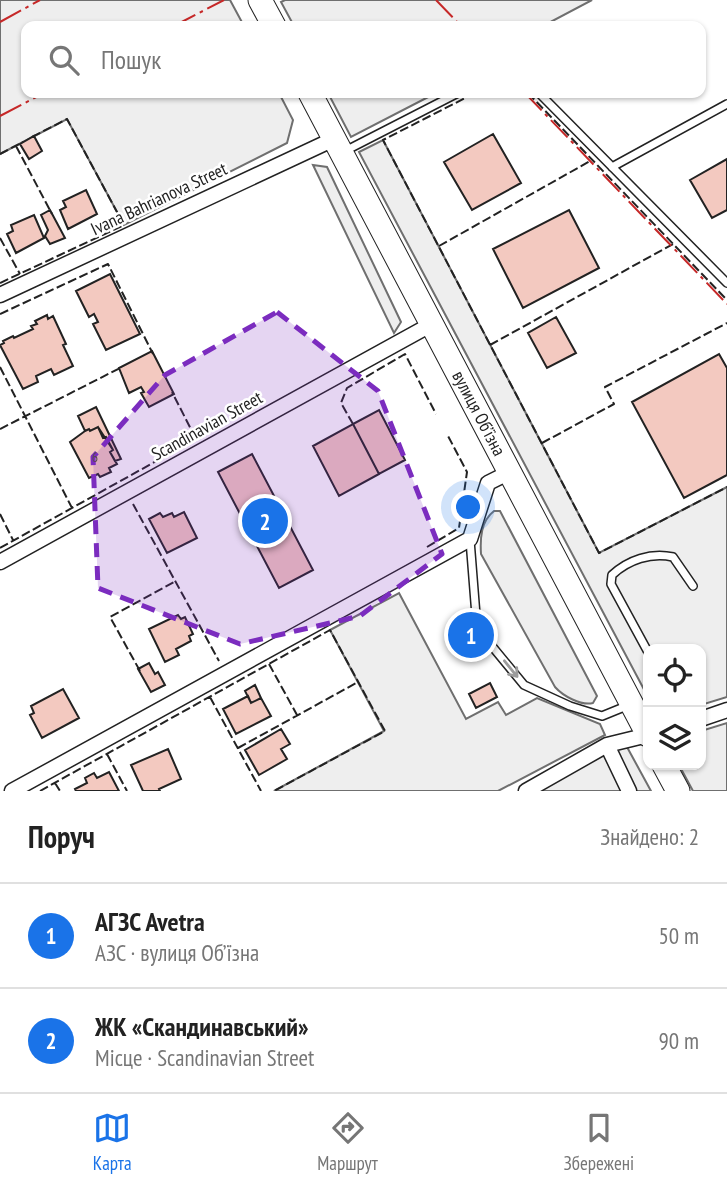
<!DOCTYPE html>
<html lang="uk">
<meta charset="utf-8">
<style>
:root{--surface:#fff;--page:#f6f6f6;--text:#222;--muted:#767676;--line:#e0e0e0;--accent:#1a73e8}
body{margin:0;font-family:"PT Sans Narrow",sans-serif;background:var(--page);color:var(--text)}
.controls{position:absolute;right:21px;bottom:21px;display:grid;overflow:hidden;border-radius:14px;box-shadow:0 2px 5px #0004}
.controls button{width:63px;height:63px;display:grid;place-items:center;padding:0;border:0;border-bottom:2px solid var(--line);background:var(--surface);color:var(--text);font:35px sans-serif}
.you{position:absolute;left:469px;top:508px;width:24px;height:24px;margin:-18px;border:5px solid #fff;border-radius:50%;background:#1a73e8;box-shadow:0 0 0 10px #1a73e833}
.badge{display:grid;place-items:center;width:46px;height:46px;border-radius:50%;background:var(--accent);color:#fff;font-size:23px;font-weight:700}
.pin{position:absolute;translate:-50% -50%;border:4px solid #fff;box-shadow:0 2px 7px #0006}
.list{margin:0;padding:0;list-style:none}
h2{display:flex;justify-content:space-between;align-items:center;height:91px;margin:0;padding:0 28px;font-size:30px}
h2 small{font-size:23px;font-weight:400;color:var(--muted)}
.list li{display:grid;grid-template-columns:46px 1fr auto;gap:21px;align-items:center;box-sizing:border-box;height:105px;padding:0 28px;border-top:2px solid var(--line)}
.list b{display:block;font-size:26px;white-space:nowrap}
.list p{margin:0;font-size:23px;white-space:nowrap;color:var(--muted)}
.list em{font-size:23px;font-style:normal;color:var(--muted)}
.icon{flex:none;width:38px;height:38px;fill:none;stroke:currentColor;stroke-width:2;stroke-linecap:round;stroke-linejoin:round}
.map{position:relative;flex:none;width:727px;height:791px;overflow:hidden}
.search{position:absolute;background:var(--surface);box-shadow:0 2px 5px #0004;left:21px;right:21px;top:21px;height:77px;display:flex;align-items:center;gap:18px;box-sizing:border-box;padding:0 24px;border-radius:14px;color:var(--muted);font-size:26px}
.sheet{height:301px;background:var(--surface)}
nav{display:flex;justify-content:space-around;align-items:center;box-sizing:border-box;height:98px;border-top:2px solid var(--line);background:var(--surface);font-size:19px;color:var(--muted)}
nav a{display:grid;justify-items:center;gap:4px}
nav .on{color:var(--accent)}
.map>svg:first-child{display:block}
</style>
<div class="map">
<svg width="727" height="791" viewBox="0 0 727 791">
<rect width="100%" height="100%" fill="#fff"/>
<path fill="#eee" stroke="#6f6f6f" stroke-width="2" d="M0,0h230l14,26h-218v67h253l14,27 -6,23 -163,82 -57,-106 -67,35z
M285,0h307l-49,26h-249l-13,-24z
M328,93h108l-85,44z
M383,140l216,413 128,-66v210l-26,8v-56h-53v48l-289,-545z
M313,165l14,2 74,155 -7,11z
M494,511h6l97,185 -4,7c-12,3 -30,-7 -38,-16l-74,-133c-1,-16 0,-33 13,-43z
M399,593l67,126 32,-17 8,13 31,-17 63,26 5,11 -107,56h-224l110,-60 -54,-101z
M727,723v68h-34l-14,-26h22v-34z
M627,747l24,44h-112l76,-43z"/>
<path fill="#f3c9c0" stroke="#222" stroke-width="2" d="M493,134l28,49 -49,27 -28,-48z
M34,136l8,15 -13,8 -9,-15z
M727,159v51l-15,8 -22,-38z
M86,190l11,24 -29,15 -8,-19 6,-3 -3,-6z
M50,210l15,28 -15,6 -5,-8 3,-6 -7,-15z
M569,210l30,58 -76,40 -30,-59z
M34,215l10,23 -28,15 -9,-19 6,-3 -2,-6z
M110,274l30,60 -34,16 -13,-26 5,-2 -4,-8 -5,3 -13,-26z
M47,315l1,4 5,-3 13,28 -3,1 10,21 -19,9 -3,-6 -15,7 2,6 -15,7 -23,-44 4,-2 -1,-2 10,-5 1,2 19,-9 -2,-3 6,-2 -2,-3z
M556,317l20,36 -29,15 -19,-35z
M152,351l22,43 -25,13 -8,-14 3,-1 -3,-5 -12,6 -10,-25z
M719,354l8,14v107l-43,23 -52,-96z
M96,407l25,52 -6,2 -5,-9 3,-2 -7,-13 -3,1 -5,-11 -8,4 -1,-2 -4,2 -7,-15z
M379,410l26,50 -26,14 -26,-50z
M353,424l26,50 -40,22 -26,-50z
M98,427l15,23 -3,2 7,12 -8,4 2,4 -11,5 -2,-3 -9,4 -19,-36 15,-11 4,-2 1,2z
M252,454l61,116 -34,18 -61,-116z
M184,512l13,26 -30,15 -18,-34 11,-6 3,4 9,-4 2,4z
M178,615l3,4 4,-2 8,17 -4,2 2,5 -15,8 3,6 -14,7 -16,-33z
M149,663l6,11 3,-2 7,13 -14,7 -13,-23z
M490,683l7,14 -21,11 -7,-14z
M255,685l6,13 -10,5 -6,-12z
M63,689l16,29 -37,20 -12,-23 4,-2 -3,-7z
M248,696l3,7 10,-5 10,18 -35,18 -13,-25z
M281,729l9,15 -9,5 6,10 -28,16 -14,-25z
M168,749l13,30 -22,10 1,2h-17l-12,-26z
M109,772l10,19h-43l-1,-2 12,-6 -2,-5 9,-5 3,5z"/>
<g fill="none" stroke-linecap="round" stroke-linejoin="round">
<g stroke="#222" stroke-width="10">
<path id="service" d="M539,93l188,190
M345,151l113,-58
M612,167l115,-63
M470,540l7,88 47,57 46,21 32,10 27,-11
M648,652l-37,-68 1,-9c16,-15 39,-23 61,-18l20,29"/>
</g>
<g stroke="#222" stroke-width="17">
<path id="minor" d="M0,295l334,-156
M0,562l432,-238
M701,719l26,-9
M607,745l22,46
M12,791l458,-252 18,-56 22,-11
M526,791l81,-46 41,-10"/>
</g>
<g stroke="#222" stroke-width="25">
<g id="trunk">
<path d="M260,0l14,26"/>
<path id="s1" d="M310,93l338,642"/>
<path d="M664,765l14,26"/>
</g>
</g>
<use href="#service" stroke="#fff" stroke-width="7"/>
<use href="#minor" stroke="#fff" stroke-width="14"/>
<use href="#trunk" stroke="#fff" stroke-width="23"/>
<path stroke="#222" stroke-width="2" stroke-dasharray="9 3.5" stroke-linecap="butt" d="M475,93l-92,47 216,413 128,-66
M528,93l199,207
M16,146l36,68
M0,154l23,-12
M0,238l20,36
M439,246l153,-86
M0,283l124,-58 -57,-106 -35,18
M0,314l108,-50 45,90
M490,345l183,-101
M0,367l72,141
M353,424l-12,-21 6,-15 58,-34 31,60
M0,429l122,-62
M542,443l72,-39 -9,-17 122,-64
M133,504l86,157
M0,514l13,26
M427,547l32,-19 8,-56 -20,-38
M0,548l196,-109 -24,-47
M269,664l28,51
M140,671l-30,-54 66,-36
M210,697l51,94
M238,748l120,-66
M107,754l20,37
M55,783l5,8
M40,791l290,-161 55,101 -111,60"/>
<path stroke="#c62828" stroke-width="2" stroke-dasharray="24 5 3.5 5" stroke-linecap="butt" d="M436,0l25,26
M0,22l40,-22
M174,26l50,-26
M525,93l202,211
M0,116l44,-23"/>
</g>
<defs><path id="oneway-shaft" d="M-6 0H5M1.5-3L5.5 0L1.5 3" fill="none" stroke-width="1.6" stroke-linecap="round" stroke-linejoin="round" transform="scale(1.75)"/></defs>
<use stroke="#9c9c9c" href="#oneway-shaft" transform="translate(511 669) rotate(51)"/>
<path fill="#7b2cbf" fill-opacity="0.2" stroke="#7b2cbf" stroke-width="5" stroke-dasharray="14 9" stroke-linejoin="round" d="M277,312l101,79 64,163 -82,62 -120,28 -142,-56 -5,-131 72,-82z"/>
<g text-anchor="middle" stroke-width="5" stroke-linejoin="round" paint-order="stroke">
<g font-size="14" fill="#564c4a">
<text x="95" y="462">6</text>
</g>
<g font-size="18" fill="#222" stroke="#fff">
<text transform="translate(159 199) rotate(-25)" y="6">Ivana Bahrianova Street</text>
<text dy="6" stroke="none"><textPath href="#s1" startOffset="362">вулиця Об’їзна</textPath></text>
<text transform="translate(207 426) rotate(-29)" y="6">Scandinavian Street</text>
</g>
</g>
</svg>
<div class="controls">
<button><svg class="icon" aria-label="locate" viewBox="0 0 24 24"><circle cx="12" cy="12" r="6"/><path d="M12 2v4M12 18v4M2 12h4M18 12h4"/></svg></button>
<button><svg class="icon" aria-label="layers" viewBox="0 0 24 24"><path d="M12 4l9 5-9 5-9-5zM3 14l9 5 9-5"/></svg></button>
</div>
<div class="you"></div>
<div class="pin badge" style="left:471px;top:635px">1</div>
<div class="pin badge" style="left:265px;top:521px">2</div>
<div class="search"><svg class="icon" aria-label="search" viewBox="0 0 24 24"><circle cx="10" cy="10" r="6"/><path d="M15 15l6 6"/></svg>Пошук</div>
</div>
<section class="sheet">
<h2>Поруч<small>Знайдено: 2</small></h2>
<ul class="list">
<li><span class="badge">1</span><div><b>АГЗС Avetra</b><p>АЗС · вулиця Об’їзна</p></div><em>50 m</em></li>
<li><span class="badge">2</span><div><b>ЖК «Скандинавський»</b><p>Місце · Scandinavian Street</p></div><em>90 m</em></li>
</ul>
</section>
<nav>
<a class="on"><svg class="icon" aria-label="map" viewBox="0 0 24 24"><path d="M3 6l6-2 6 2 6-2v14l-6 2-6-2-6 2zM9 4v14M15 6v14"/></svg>Карта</a>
<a><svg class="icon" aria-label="directions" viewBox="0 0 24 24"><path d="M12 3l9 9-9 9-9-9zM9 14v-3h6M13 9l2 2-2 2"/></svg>Маршрут</a>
<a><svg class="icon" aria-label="saved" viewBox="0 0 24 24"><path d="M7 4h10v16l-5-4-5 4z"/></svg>Збережені</a>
</nav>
